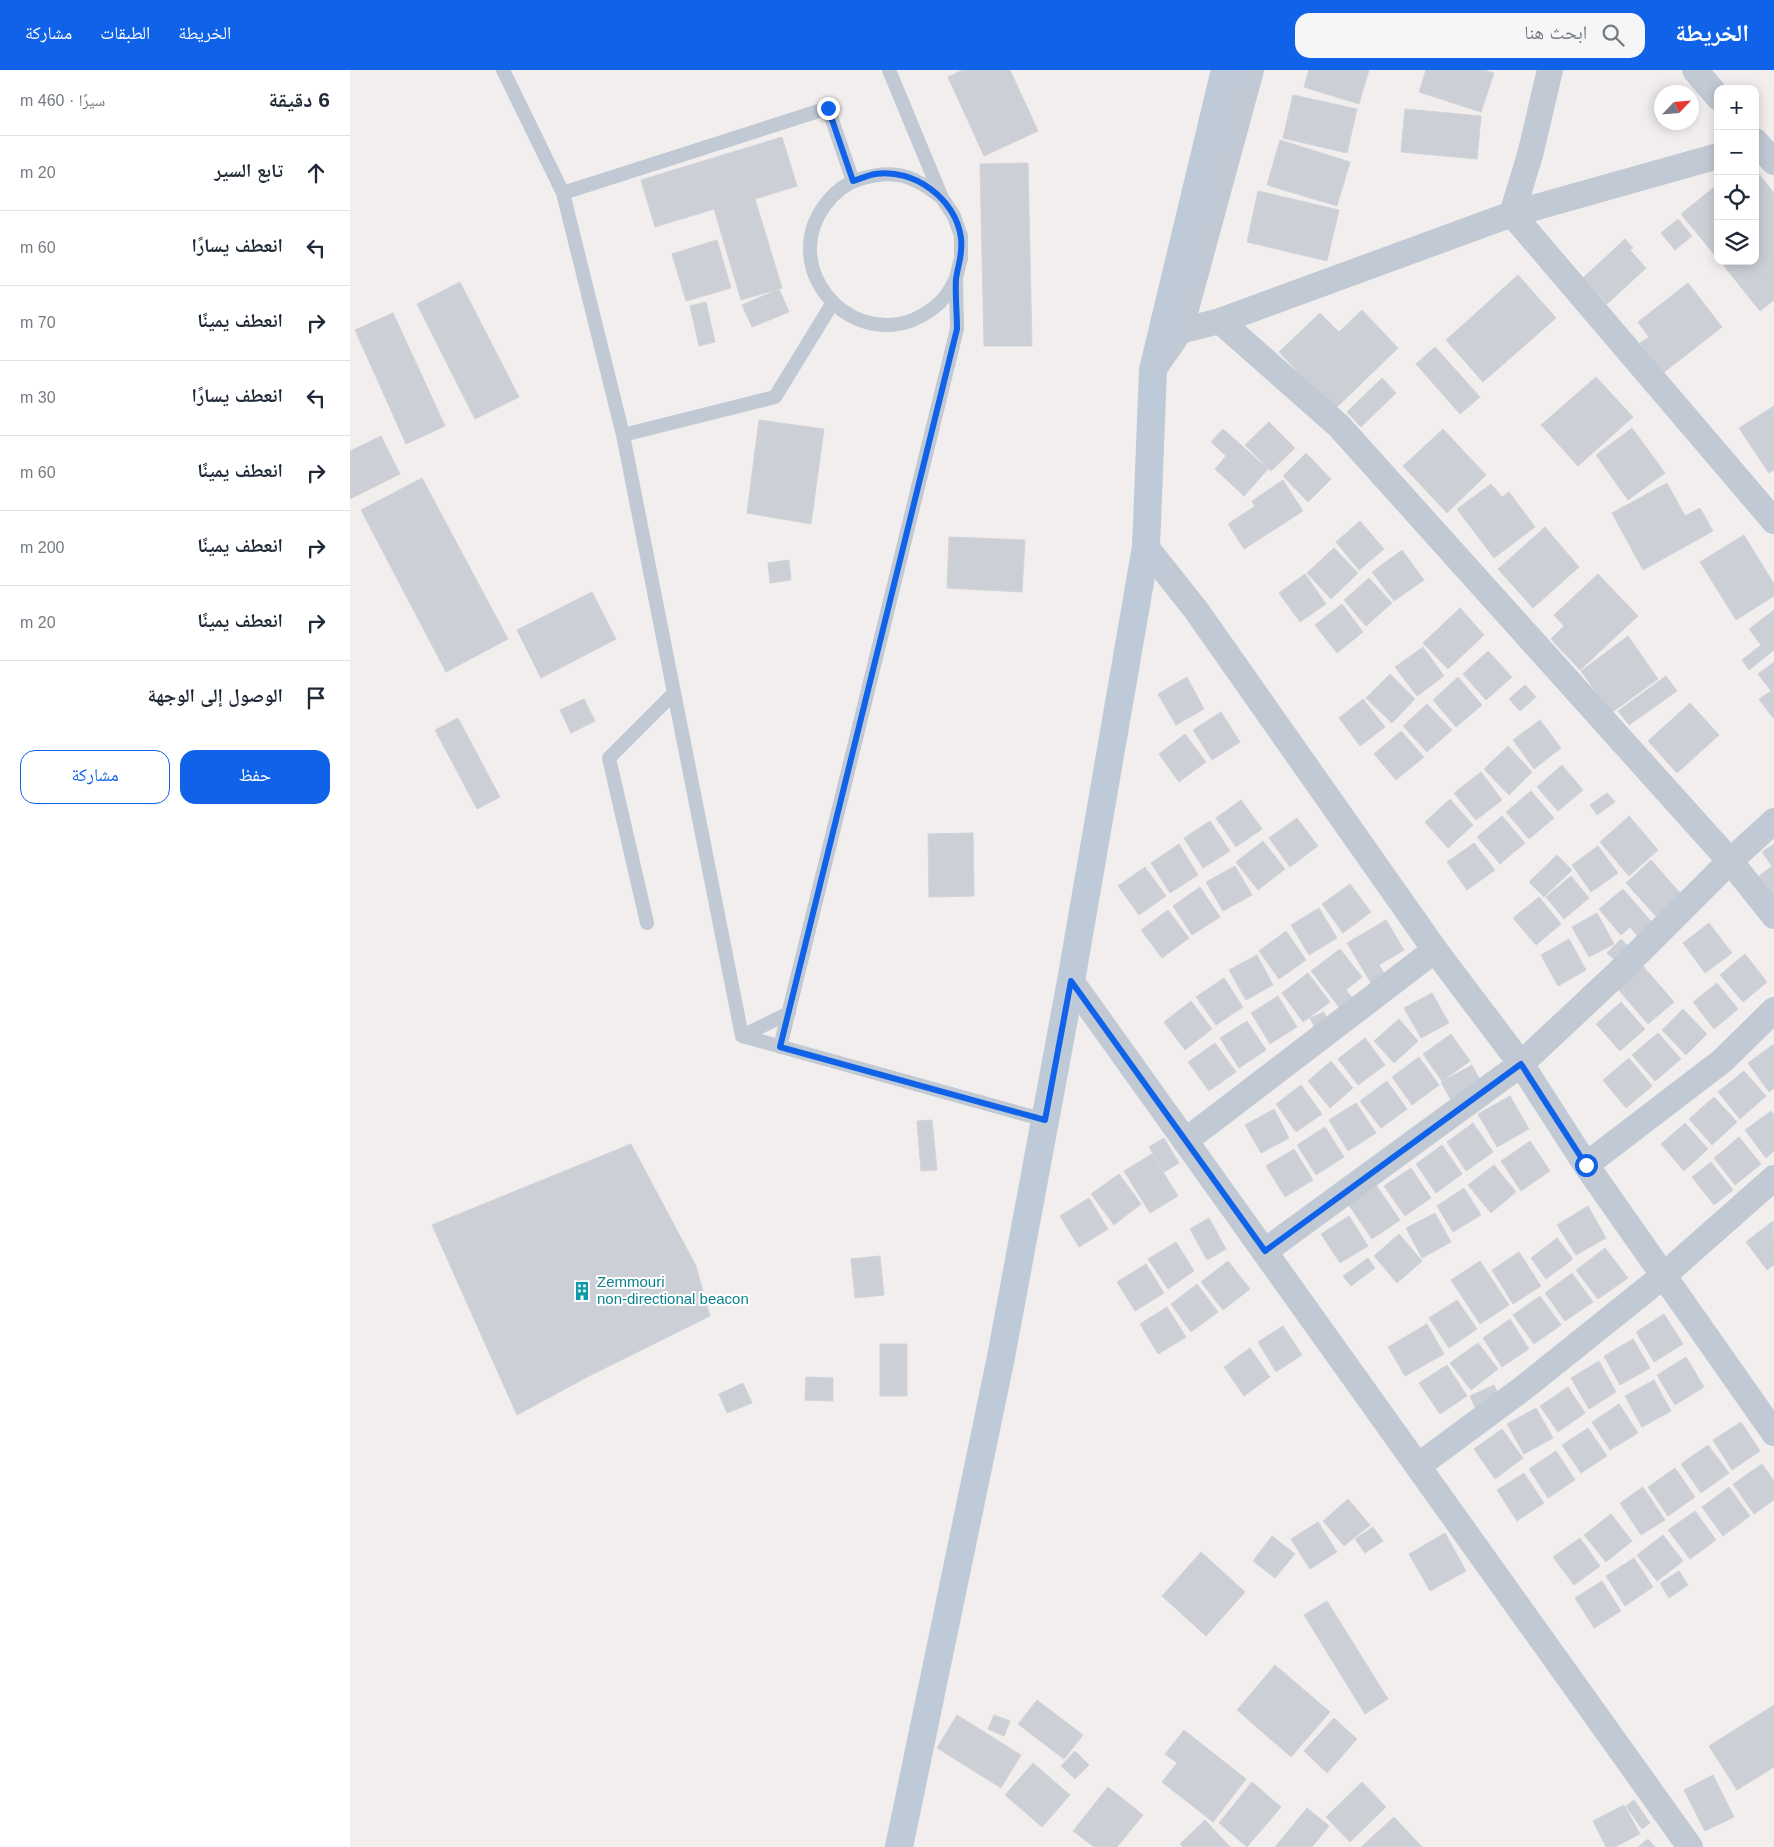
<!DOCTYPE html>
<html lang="ar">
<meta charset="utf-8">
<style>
:root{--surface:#fff;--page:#f6f6f7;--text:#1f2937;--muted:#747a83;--line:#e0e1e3;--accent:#1062e8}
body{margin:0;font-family:Arial,"Noto Naskh Arabic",sans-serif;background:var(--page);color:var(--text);direction:rtl}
.controls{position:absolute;right:15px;top:15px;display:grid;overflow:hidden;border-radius:10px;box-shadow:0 2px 12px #0003}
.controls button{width:45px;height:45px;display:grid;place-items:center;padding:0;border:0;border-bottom:1px solid var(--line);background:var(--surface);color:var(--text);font:25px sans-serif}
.compass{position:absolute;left:1304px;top:15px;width:45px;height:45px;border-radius:50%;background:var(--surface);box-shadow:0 2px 12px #0003;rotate:64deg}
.stop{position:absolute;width:15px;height:15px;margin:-11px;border:4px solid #1062e8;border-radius:50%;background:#fff}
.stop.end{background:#1062e8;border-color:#fff;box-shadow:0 1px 5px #0008}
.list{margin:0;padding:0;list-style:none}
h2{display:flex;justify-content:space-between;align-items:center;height:65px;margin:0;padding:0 20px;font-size:21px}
h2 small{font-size:16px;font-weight:400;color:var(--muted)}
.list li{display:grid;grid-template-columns:32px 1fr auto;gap:15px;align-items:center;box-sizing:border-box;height:75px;padding:0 20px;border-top:1px solid var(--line)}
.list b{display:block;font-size:19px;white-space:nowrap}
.list em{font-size:16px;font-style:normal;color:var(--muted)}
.actions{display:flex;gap:10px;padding:15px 20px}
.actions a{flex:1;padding:11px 0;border:1px solid var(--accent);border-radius:15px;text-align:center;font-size:18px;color:var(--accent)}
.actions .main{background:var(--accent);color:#fff}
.icon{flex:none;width:28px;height:28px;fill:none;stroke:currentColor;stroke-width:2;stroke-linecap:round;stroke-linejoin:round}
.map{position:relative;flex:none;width:1424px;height:1777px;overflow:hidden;direction:ltr}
header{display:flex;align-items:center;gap:30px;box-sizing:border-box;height:70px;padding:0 25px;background:var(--accent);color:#fff}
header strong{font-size:24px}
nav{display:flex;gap:28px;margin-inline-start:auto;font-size:18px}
.search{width:350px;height:45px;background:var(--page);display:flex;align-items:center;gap:12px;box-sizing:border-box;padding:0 18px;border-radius:15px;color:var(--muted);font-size:19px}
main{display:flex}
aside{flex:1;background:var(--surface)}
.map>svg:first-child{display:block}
</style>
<header>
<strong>الخريطة</strong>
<div class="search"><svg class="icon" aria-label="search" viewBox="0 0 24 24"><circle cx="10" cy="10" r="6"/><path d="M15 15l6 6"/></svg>ابحث هنا</div>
<nav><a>الخريطة</a><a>الطبقات</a><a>مشاركة</a></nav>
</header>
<main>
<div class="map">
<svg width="1424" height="1777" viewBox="0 0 1424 1777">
<rect width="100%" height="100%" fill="#f1eeed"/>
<path fill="#cccfd6" stroke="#d1d3da" d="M613,0h47l28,61 -54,25 -36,-79z
M959,0h60l-10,34 -55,-17z
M1076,0h58l10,3 -13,39 -62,-20z
M943,25l64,14 -10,44 -64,-15z
M1055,39l76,7 -4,43 -76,-7z
M432,67l15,49 -42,13 27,89 -41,12 -27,-91 -59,18 -14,-47z
M930,70l70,22 -13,44 -70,-21z
M678,93l4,183h-48l-4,-182z
M1405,99l19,24v107l-14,11 -40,-50h35z
M1368,114v75l-37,-45z
M908,121l81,19 -12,51 -80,-19z
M1328,149l14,17 -17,14 -14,-17z
M1275,169l8,9 -3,2 16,18 -39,36 -24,-26z
M367,170l14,48 -45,13 -14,-47z
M1168,205l38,43 -73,64 -37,-42z
M110,212l59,115 -44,22 -58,-115z
M1338,213l34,44 -59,46 -23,-30 9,-6 -11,-15z
M429,219l10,23 -37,15 -10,-22z
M356,232l9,40 -16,4 -9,-40z
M1012,240l36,38 -64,62 -55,-58 41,-39 19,19z
M43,243l52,113 -39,18 -51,-114z
M1085,277l45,50 -20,17 -44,-50z
M1246,307l37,40 -55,49 -37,-41z
M1032,308l14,15 -35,34 -14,-15z
M1424,336v64l-5,3 -30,-45z
M409,350l65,9 -13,95 -64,-11z
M919,352l26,26 -24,23 -26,-26z
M1282,358l33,45 -37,27 -32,-45z
M873,359l45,40 -24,27 -29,-27 11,-13 -15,-14z
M1093,359l43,46 -39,38 -44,-47z
M31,366l19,38 -50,25v-48z
M956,383l25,26 -23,23 -25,-26z
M72,408l86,161 -62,33 -85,-162z
M933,410l20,31 -59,38 -16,-25 27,-18 -3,-5z
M1317,413l18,33 15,-8 13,23 -70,39 -31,-57z
M1141,414l11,13 7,-5 26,35 -41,31 -37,-49z
M1010,451l24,28 -25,21 -23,-28z
M1195,457l34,40 -46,41 -35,-39z
M1394,465l30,49v12l-38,24 -36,-58z
M599,467l76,3 -3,52 -75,-4z
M984,478l24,25 -27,26 -24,-26z
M1052,480l22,30 -30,21 -22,-29z
M439,490l2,20 -21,3 -2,-20z
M955,504l21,30 -26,18 -21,-29z
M1248,504l40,42 -58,54 -29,-31 13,-13 -10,-11z
M1019,508l23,25 -26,23 -22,-26z
M242,522l24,47 -75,39 -24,-48z
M992,534l21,28 -26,21 -22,-28z
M1110,538l24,27 -36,34 -25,-26z
M1424,540v40l-25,20 -7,-10 19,-15 -12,-16z
M1278,566l30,43 -47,34 -30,-42z
M1073,577l21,29 -27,20 -22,-29z
M1138,581l24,26 -26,23 -23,-26z
M1424,592v55l-1,1 -14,-19 12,-8 -13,-17z
M1040,604l25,25 -23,24 -26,-25z
M1316,606l11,15 -48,34 -11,-14z
M837,607l17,32 -28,16 -18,-31z
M1108,607l24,28 -26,22 -23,-27z
M1175,615l11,12 -16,14 -11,-12z
M234,629l11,22 -24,12 -11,-23z
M1013,629l22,28 -25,19 -21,-28z
M1340,633l29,32 -42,38 -29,-32z
M1077,634l25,26 -25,22 -24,-26z
M871,642l19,30 -28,18 -19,-30z
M108,648l42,79 -23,12 -42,-79z
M1190,650l21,28 -27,21 -21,-29z
M1051,661l23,26 -28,23 -22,-26z
M835,664l21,28 -27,20 -20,-28z
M1158,676l24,26 -23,23 -25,-26z
M1212,695l21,25 -25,21 -21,-24z
M1131,702l21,28 -26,20 -22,-27z
M1181,721l23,27 -25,21 -23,-27z
M1257,723l8,9 -18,13 -7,-10z
M1100,729l23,26 -25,23 -23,-26z
M891,730l21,29 -26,18 -20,-29z
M1152,746l23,27 -25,21 -23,-27z
M1279,746l29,34 -29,26 -29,-34z
M947,748l21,28 -28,21 -21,-29z
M860,751l20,30 -27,17 -19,-30z
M623,763l1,63 -45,1 -1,-63z
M913,771l22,28 -27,21 -22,-28z
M1124,773l21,27 -28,20 -20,-28z
M829,774l19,31 -28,18 -19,-30z
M1424,774v53l-15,-21 13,-10 -10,-14z
M1248,776l20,27 -27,19 -19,-27z
M1207,785l15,15 -28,27 -15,-15z
M1301,790l37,42 -25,22 -37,-41z
M885,796l17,29 -29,16 -17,-29z
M795,797l21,29 -27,19 -21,-29z
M1221,806l18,22 -25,21 -18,-22z
M1000,814l21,28 -28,21 -21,-29z
M850,817l20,30 -28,18 -19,-29z
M1273,819l32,37 -15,13 -10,-12 -9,8 -22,-26z
M1189,827l22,27 -25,21 -23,-27z
M969,838l18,30 -28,17 -18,-30z
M818,840l21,28 -27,20 -21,-28z
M1247,843l17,31 -25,13 -17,-30z
M1036,850l18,30 -25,15 12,19 -14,9 -30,-50z
M1359,853l23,30 -27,20 -22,-30z
M936,861l20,29 -27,19 -20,-28z
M1219,869l17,31 -28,16 -17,-31z
M1271,869l10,10 -13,14 -11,-10z
M990,879l22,28 -16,13 13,16 -13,10 -35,-45z
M1395,884l22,28 -24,20 -23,-27z
M907,885l16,30 -27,15 -17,-30z
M1292,895l32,37 -26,22 -32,-37z
M958,903l22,29 -27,20 -21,-29z
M874,908l19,29 -27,18 -20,-28z
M1367,913l21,26 -24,20 -21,-27z
M1082,923l17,30 -28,15 -17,-30z
M928,926l19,31 -27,17 -19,-31z
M841,931l21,28 -27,21 -21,-28z
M1271,932l24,27 -25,22 -24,-27z
M1333,939l24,25 -21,21 -24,-25z
M974,942l6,15 -13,5 -7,-14z
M1049,949l19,22 -24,22 -20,-22z
M897,951l19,29 -27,18 -19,-30z
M1308,963l23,26 -26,22 -23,-26z
M1101,964l19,27 -28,20 -19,-27z
M1015,968l20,27 -27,20 -20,-26z
M865,973l21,29 -27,19 -21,-29z
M1424,974v44l-5,4 -21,-29z
M1069,987l20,28 -27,20 -20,-28z
M1279,988l23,28 -26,22 -23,-28z
M981,991l22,27 -23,20 -22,-27z
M1122,995l10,19 -31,16 -10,-18z
M1394,1001l22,25 -26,23 -22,-27z
M1037,1011l20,28 -26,19 -21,-27z
M951,1015l21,29 -26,18 -20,-28z
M1160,1026l19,33 -32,18 -19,-33z
M1364,1027l23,25 -25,23 -23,-26z
M1006,1033l20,30 -28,18 -19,-31z
M924,1039l15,29 -28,15 -16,-28z
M1421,1041l3,4v36l-8,7 -21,-28z
M582,1050l5,50 -16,1 -4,-50z
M1123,1053l20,29 -27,19 -19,-29z
M1335,1053l23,26 -24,22 -23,-27z
M975,1057l19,30 -28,18 -19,-30z
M1389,1067l22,27 -26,21 -21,-27z
M814,1068l15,25 -15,9 -15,-25z
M1180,1071l20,30 -29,20 -20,-30z
M281,1074l65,122 14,50 -123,61 -70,38 -85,-190z
M1092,1075l20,29 -26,19 -20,-29z
M944,1079l19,31 -28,17 -19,-31z
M802,1084l26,42 -28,17 -26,-42z
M1361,1092l22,28 -19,15 -22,-28z
M1144,1095l22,27 -25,21 -23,-28z
M1061,1098l20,30 -26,18 -21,-30z
M769,1104l22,30 -27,21 -23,-31z
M1022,1109l28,41 -28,19 -28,-41z
M1114,1118l17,27 -28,17 -16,-26z
M739,1128l19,31 -29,18 -19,-31z
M1238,1136l18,32 -30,17 -19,-30z
M1085,1143l16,29 -29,16 -16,-30z
M999,1146l19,30 -28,17 -19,-29z
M859,1148l17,31 -19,11 -17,-31z
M1423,1151l1,44 -7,5 -21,-28z
M1049,1164l23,27 -25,22 -23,-27z
M1207,1168l16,21 -27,20 -15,-21z
M826,1172l18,29 -26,18 -20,-30z
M1255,1178l23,30 -30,21 -22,-29z
M1169,1182l22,34 -28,18 -21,-34z
M530,1186l4,39 -29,3 -4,-39z
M1018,1188l7,10 -24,18 -8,-10z
M878,1191l22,28 -27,21 -22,-28z
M1130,1191l29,44 -29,19 -29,-44z
M796,1194l18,29 -29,18 -18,-29z
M1222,1203l21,29 -28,19 -20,-28z
M847,1214l21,28 -27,20 -20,-28z
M1190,1226l21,29 -27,19 -21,-29z
M1107,1230l20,29 -28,19 -20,-30z
M817,1237l19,30 -28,17 -18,-30z
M1314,1244l19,30 -29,18 -18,-30z
M1160,1249l19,30 -27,18 -19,-29z
M1077,1254l17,30 -39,22 -17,-29z
M933,1256l19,29 -26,17 -18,-30z
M1283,1269l17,29 -30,17 -16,-29z
M1128,1273l20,26 -27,21 -21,-27z
M530,1274h27v52h-27z
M900,1278l20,29 -26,19 -20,-29z
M1336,1287l18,30 -29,18 -18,-30z
M1249,1291l17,31 -27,17 -18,-31z
M1097,1295l20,31 -27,18 -21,-31z
M456,1307l27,1v23l-28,-1z
M1304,1310l17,31 -29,16 -17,-31z
M393,1313l9,20 -25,10 -8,-19z
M1144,1315l8,16 -25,11 -7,-16z
M1218,1317l17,26 -27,19 -18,-26z
M1269,1334l19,29 -28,17 -18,-28z
M1186,1338l17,30 -29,16 -17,-30z
M1391,1352l19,29 -28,19 -19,-30z
M1238,1358l19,28 -26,17 -19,-28z
M1152,1359l21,29 -28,21 -21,-30z
M1358,1375l21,28 -28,20 -20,-29z
M1206,1381l19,29 -27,18 -19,-29z
M1412,1394l12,17v19l-20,14 -21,-30z
M1325,1398l20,29 -27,19 -20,-29z
M1174,1403l20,30 -27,18 -20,-31z
M1293,1417l22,33 -24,15 -21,-32z
M1379,1417l21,29 -27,20 -21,-29z
M998,1429l22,26 -26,21 -21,-25z
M1345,1441l21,29 -26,19 -22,-29z
M1261,1444l21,27 -26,21 -22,-27z
M968,1452l19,30 -27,17 -19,-30z
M1023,1457l10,14 -18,12 -10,-14z
M1095,1463l21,38 -36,20 -21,-37z
M1313,1465l20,26 -26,20 -20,-26z
M922,1466l23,18 -20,24 -22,-17z
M1230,1468l20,28 -26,19 -21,-28z
M851,1482l44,40 -39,44 -44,-40z
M1284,1488l19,29 -28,19 -19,-30z
M1329,1501l9,14 -19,13 -9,-15z
M1252,1511l19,30 -27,17 -19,-30z
M977,1531l61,98 -23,15 -61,-99z
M925,1595l55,47 -39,45 -54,-47z
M687,1630l46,35 -19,24 -46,-35z
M1424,1635v62l-37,23 -28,-44z
M607,1645l64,40 -20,33 -64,-40z
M644,1645l16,6 -6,15 -16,-7z
M984,1648l23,21 -30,34 -23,-22z
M834,1660l62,49 -33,43 -51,-40 15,-19 -12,-9z
M725,1681l14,14 -14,14 -14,-13z
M683,1693l37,32 -28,32 -37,-32z
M1363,1705l21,42 -29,14 -21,-41z
M902,1712l29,25 -34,40 -28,-24z
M1012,1712l24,25 -36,35 -24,-25z
M758,1717l35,28 -26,32h-23l-21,-16z
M1284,1730l16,23 -8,6 -16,-23z
M1274,1735l16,29 -25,13h-9l-13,-26z
M957,1738l22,18 -17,21h-37z
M1044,1747l28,30h-61z
M855,1750l25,27h-47l-3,-3z
M1298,1769l7,8h-17z"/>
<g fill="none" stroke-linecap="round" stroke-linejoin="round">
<path stroke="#c0c9d4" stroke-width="14" d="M153,0l60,123 60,242 119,601 303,84
M213,123l265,-85 25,73
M591,127c-27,-21 -46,-29 -81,-18 -14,4 -26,14 -35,26 -45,60 19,141 88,115 11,-5 23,-12 31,-22 5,-5 8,-13 12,-19
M273,365l152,-38 57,-93
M297,853l-38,-165 65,-65
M392,966l47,-23
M430,977l177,-718 -1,-51 5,-20v-22l-7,-20 -12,-18 -53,-128"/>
<path stroke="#c0c9d4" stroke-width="26" d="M1200,0l-20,85 -18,59 262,307
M1345,0l23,27
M1405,71l19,21
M870,251l119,105 391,435 44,55
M830,261l71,-261
M805,297l25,-36 40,-10 292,-107 206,-58
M796,477l50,63 239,340 86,114 65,101 188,268
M721,911l619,866
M835,1071l250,-191
M1236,1095l136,-104 52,-51
M915,1181l256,-187 98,-92 111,-111 44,-40
M1068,1396l104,-77 141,-113 111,-98"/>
<path stroke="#bfcad8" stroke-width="28" d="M549,1777l102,-490 70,-376 75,-434 7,-177 72,-300"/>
</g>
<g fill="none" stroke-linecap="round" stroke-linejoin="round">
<path stroke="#1062e8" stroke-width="6" d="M478,38l25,73c7,-2 15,-6 22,-7 39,-6 81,25 86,64 2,17 -3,26 -5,41 -1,16 1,34 1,50l-177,718 265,73 26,-139 194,270 256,-187 65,101"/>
</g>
<defs>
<g id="building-bare" transform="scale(1.5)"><path d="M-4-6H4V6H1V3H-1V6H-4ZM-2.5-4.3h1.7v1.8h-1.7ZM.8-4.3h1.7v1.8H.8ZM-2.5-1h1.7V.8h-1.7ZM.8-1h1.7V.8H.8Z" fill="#0f9aa8" stroke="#fff" stroke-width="2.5" paint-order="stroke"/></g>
</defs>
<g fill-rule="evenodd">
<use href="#building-bare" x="232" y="1221"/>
</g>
<g text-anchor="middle" stroke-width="4" stroke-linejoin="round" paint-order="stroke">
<g font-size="15" fill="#0d838f" stroke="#fff" text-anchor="start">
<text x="247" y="1217">Zemmouri<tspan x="247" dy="17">non-directional beacon</tspan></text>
</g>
</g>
</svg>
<div class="controls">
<button>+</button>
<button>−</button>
<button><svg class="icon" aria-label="locate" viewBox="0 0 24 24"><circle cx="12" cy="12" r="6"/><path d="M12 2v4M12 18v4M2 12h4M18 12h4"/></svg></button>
<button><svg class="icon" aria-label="layers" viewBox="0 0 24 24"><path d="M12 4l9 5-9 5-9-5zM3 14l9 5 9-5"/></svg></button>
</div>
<svg class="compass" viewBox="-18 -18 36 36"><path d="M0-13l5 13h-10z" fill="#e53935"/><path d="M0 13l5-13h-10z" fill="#747a83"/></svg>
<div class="stop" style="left:1236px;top:1095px"></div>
<div class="stop end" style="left:478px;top:38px"></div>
</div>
<aside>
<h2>6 دقيقة<small>سيرًا · 460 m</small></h2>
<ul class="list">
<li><svg class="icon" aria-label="ahead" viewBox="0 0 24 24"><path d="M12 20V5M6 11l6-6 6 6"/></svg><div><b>تابع السير</b></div><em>20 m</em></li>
<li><svg class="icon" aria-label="left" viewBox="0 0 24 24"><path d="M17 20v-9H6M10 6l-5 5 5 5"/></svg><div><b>انعطف يسارًا</b></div><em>60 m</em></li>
<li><svg class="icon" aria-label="right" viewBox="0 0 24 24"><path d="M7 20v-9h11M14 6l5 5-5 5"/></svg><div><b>انعطف يمينًا</b></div><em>70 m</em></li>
<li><svg class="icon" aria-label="left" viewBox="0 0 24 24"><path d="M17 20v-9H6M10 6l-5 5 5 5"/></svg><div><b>انعطف يسارًا</b></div><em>30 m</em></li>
<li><svg class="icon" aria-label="right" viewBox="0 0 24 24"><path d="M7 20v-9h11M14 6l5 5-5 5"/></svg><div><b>انعطف يمينًا</b></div><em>60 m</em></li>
<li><svg class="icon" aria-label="right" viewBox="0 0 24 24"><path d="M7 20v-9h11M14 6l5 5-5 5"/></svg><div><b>انعطف يمينًا</b></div><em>200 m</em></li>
<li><svg class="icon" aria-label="right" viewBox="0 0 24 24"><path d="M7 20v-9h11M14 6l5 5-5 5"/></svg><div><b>انعطف يمينًا</b></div><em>20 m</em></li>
<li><svg class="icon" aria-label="arrive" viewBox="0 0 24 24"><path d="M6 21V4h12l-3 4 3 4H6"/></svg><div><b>الوصول إلى الوجهة</b></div></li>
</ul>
<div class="actions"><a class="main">حفظ</a><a>مشاركة</a></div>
</aside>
</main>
